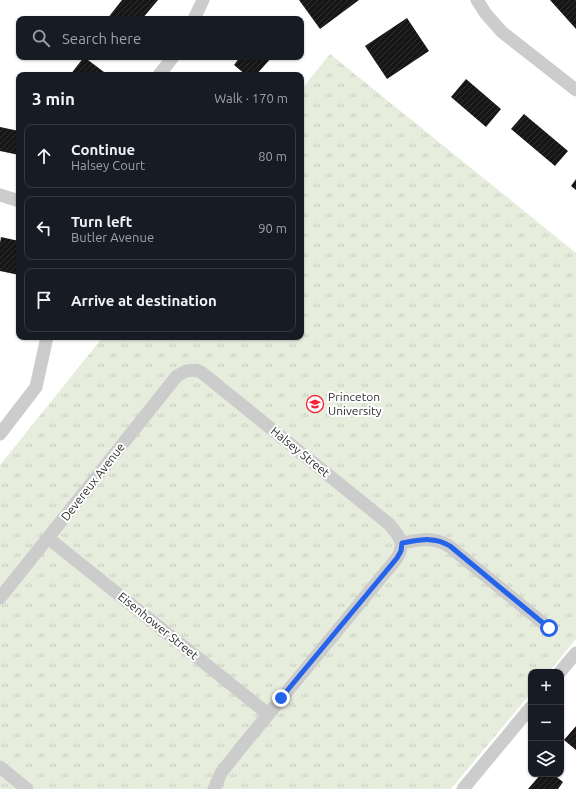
<!DOCTYPE html>
<meta charset="utf-8">
<style>
:root{--surface:#171b24;--page:#242831;--text:#f1f3f6;--muted:#9ea1a6;--line:#363941}
body{margin:0;font-family:Ubuntu,sans-serif;background:var(--page);color:var(--text)}
.controls{position:absolute;right:12px;bottom:12px;display:grid;overflow:hidden;border-radius:8px;box-shadow:0 1px 3px #0004}
.controls button{width:36px;height:36px;display:grid;place-items:center;padding:0;border:0;border-bottom:1px solid var(--line);background:var(--surface);color:var(--text);font:20px sans-serif}
.stop{position:absolute;width:12px;height:12px;margin:-9px;border:3px solid #2563eb;border-radius:50%;background:#fff}
.stop.end{background:#2563eb;border-color:#fff;box-shadow:0 1px 4px #0008}
.list{margin:0;padding:0;list-style:none}
h2{display:flex;justify-content:space-between;align-items:center;height:52px;margin:0;padding:0 16px;font-size:17px}
h2 small{font-size:13px;font-weight:400;color:var(--muted)}
.list li{display:grid;grid-template-columns:26px 1fr auto;gap:12px;align-items:center;box-sizing:border-box;height:64px;margin:0 8px 8px;padding:0 8px;border:1px solid var(--line);border-radius:8px}
.list b{display:block;font-size:15px;white-space:nowrap}
.list p{margin:0;font-size:13px;white-space:nowrap;color:var(--muted)}
.list em{font-size:13px;font-style:normal;color:var(--muted)}
.icon{flex:none;width:22px;height:22px;fill:none;stroke:currentColor;stroke-width:2;stroke-linecap:round;stroke-linejoin:round}
.map{position:relative;flex:none;width:576px;height:789px;overflow:hidden}
.search{position:absolute;background:var(--surface);box-shadow:0 1px 3px #0004;left:16px;top:16px;width:288px;height:44px;display:flex;align-items:center;gap:10px;box-sizing:border-box;padding:0 14px;border-radius:8px;color:var(--muted);font-size:15px}
.panel{position:absolute;background:var(--surface);box-shadow:0 1px 3px #0004;left:16px;top:72px;width:288px;height:268px;border-radius:8px}
.map>svg:first-child{display:block}
</style>
<div class="map">
<svg width="576" height="789" viewBox="0 0 576 789">
<defs>
<pattern id="grass-tufts" width="24" height="20" patternUnits="userSpaceOnUse"><rect width="24" height="20" fill="#e6eddc"/><path d="M3 7l-1-3M5 7V3M7 7l1-3M15 17l-1-3M17 17v-4M19 17l1-3" fill="none" stroke="#c6ccbd"/></pattern>
<pattern id="building-hatch" width="6" height="6" patternUnits="userSpaceOnUse"><rect width="6" height="6" fill="#161616"/><path d="M-1 1l2-2M0 6l6-6M5 7l2-2" fill="none" stroke="#303030"/></pattern>
</defs>
<rect width="100%" height="100%" fill="#fff"/>
<path fill="url(#grass-tufts)" d="M330,54l246,199v386l-27,33h-18v21l-80,96h-451v-324l103,-128h198v-247z"/>
<path fill="url(#building-hatch)" d="M122,0h36l-16,19h-35z
M299,0h60l-39,29z
M550,0h26v29z
M407,18l22,33 -42,28 -22,-33z
M84,57l20,15 -2,3h-32z
M240,57h32l-16,18h-10l-12,-10z
M466,79l35,30 -15,18 -35,-30z
M524,114l44,37 -13,15 -44,-37z
M0,127l19,4v24l-19,-4z
M576,179v11l-5,-4z
M1,237l18,4v34l-19,-4v-28z
M576,726v24l-12,-10z
M541,774h12l10,8 -5,7h-30z"/>
<g fill="none" stroke-linecap="round" stroke-linejoin="round">
<path stroke="#ccc" stroke-width="13" d="M477,0l9,14 16,18 74,58
M194,19l9,-19
M159,75l14,-18
M0,195l19,6
M0,434l36,-47 11,-50
M48,538l220,176
M402,543c17,-3 32,-7 47,3l100,82
M0,598l176,-221c8,-6 15,-9 25,-5l188,152c10,12 17,19 8,34l-158,192 -18,23 -7,16
M560,672l16,-19
M0,767l27,22
M463,789l68,-82"/>
</g>
<g fill="none" stroke-linecap="round" stroke-linejoin="round">
<path stroke="#2563eb" stroke-width="5" d="M281,698l116,-140 4,-7 1,-8c17,-3 32,-7 48,3l99,82"/>
</g>
<defs>
<g id="university-ring" transform="scale(0.9)"><circle r="9.5" fill="#fff" stroke="#f32437" stroke-width="1.5"/><path d="M0-5L7-2L0 1L-7-2ZM-4 1L0 2.5L4 1V4Q0 6-4 4Z" fill="#f32437"/></g>
</defs>
<g fill-rule="evenodd">
<use href="#university-ring" x="315" y="404"/>
</g>
<g text-anchor="middle" stroke-width="4" stroke-linejoin="round" paint-order="stroke">
<g font-size="12" fill="#2f2f2f" stroke="#fff" text-anchor="start">
<text x="328" y="401">Princeton<tspan x="328" dy="14">University</tspan></text>
</g>
<g font-size="12" fill="#2f2f2f" stroke="#fff">
<text transform="translate(300 452) rotate(39)" y="4">Halsey Street</text>
<text transform="translate(93 482) rotate(-52)" y="4">Devereux Avenue</text>
<text transform="translate(158 626) rotate(39)" y="4">Eisenhower Street</text>
</g>
</g>
</svg>
<div class="controls">
<button>+</button>
<button>−</button>
<button><svg class="icon" aria-label="layers" viewBox="0 0 24 24"><path d="M12 4l9 5-9 5-9-5zM3 14l9 5 9-5"/></svg></button>
</div>
<div class="stop" style="left:549px;top:628px"></div>
<div class="stop end" style="left:281px;top:698px"></div>
<div class="search"><svg class="icon" aria-label="search" viewBox="0 0 24 24"><circle cx="10" cy="10" r="6"/><path d="M15 15l6 6"/></svg>Search here</div>
<section class="panel">
<h2>3 min<small>Walk · 170 m</small></h2>
<ul class="list">
<li><svg class="icon" aria-label="ahead" viewBox="0 0 24 24"><path d="M12 20V5M6 11l6-6 6 6"/></svg><div><b>Continue</b><p>Halsey Court</p></div><em>80 m</em></li>
<li><svg class="icon" aria-label="left" viewBox="0 0 24 24"><path d="M17 20v-9H6M10 6l-5 5 5 5"/></svg><div><b>Turn left</b><p>Butler Avenue</p></div><em>90 m</em></li>
<li><svg class="icon" aria-label="arrive" viewBox="0 0 24 24"><path d="M6 21V4h12l-3 4 3 4H6"/></svg><div><b>Arrive at destination</b></div></li>
</ul>
</section>
</div>
